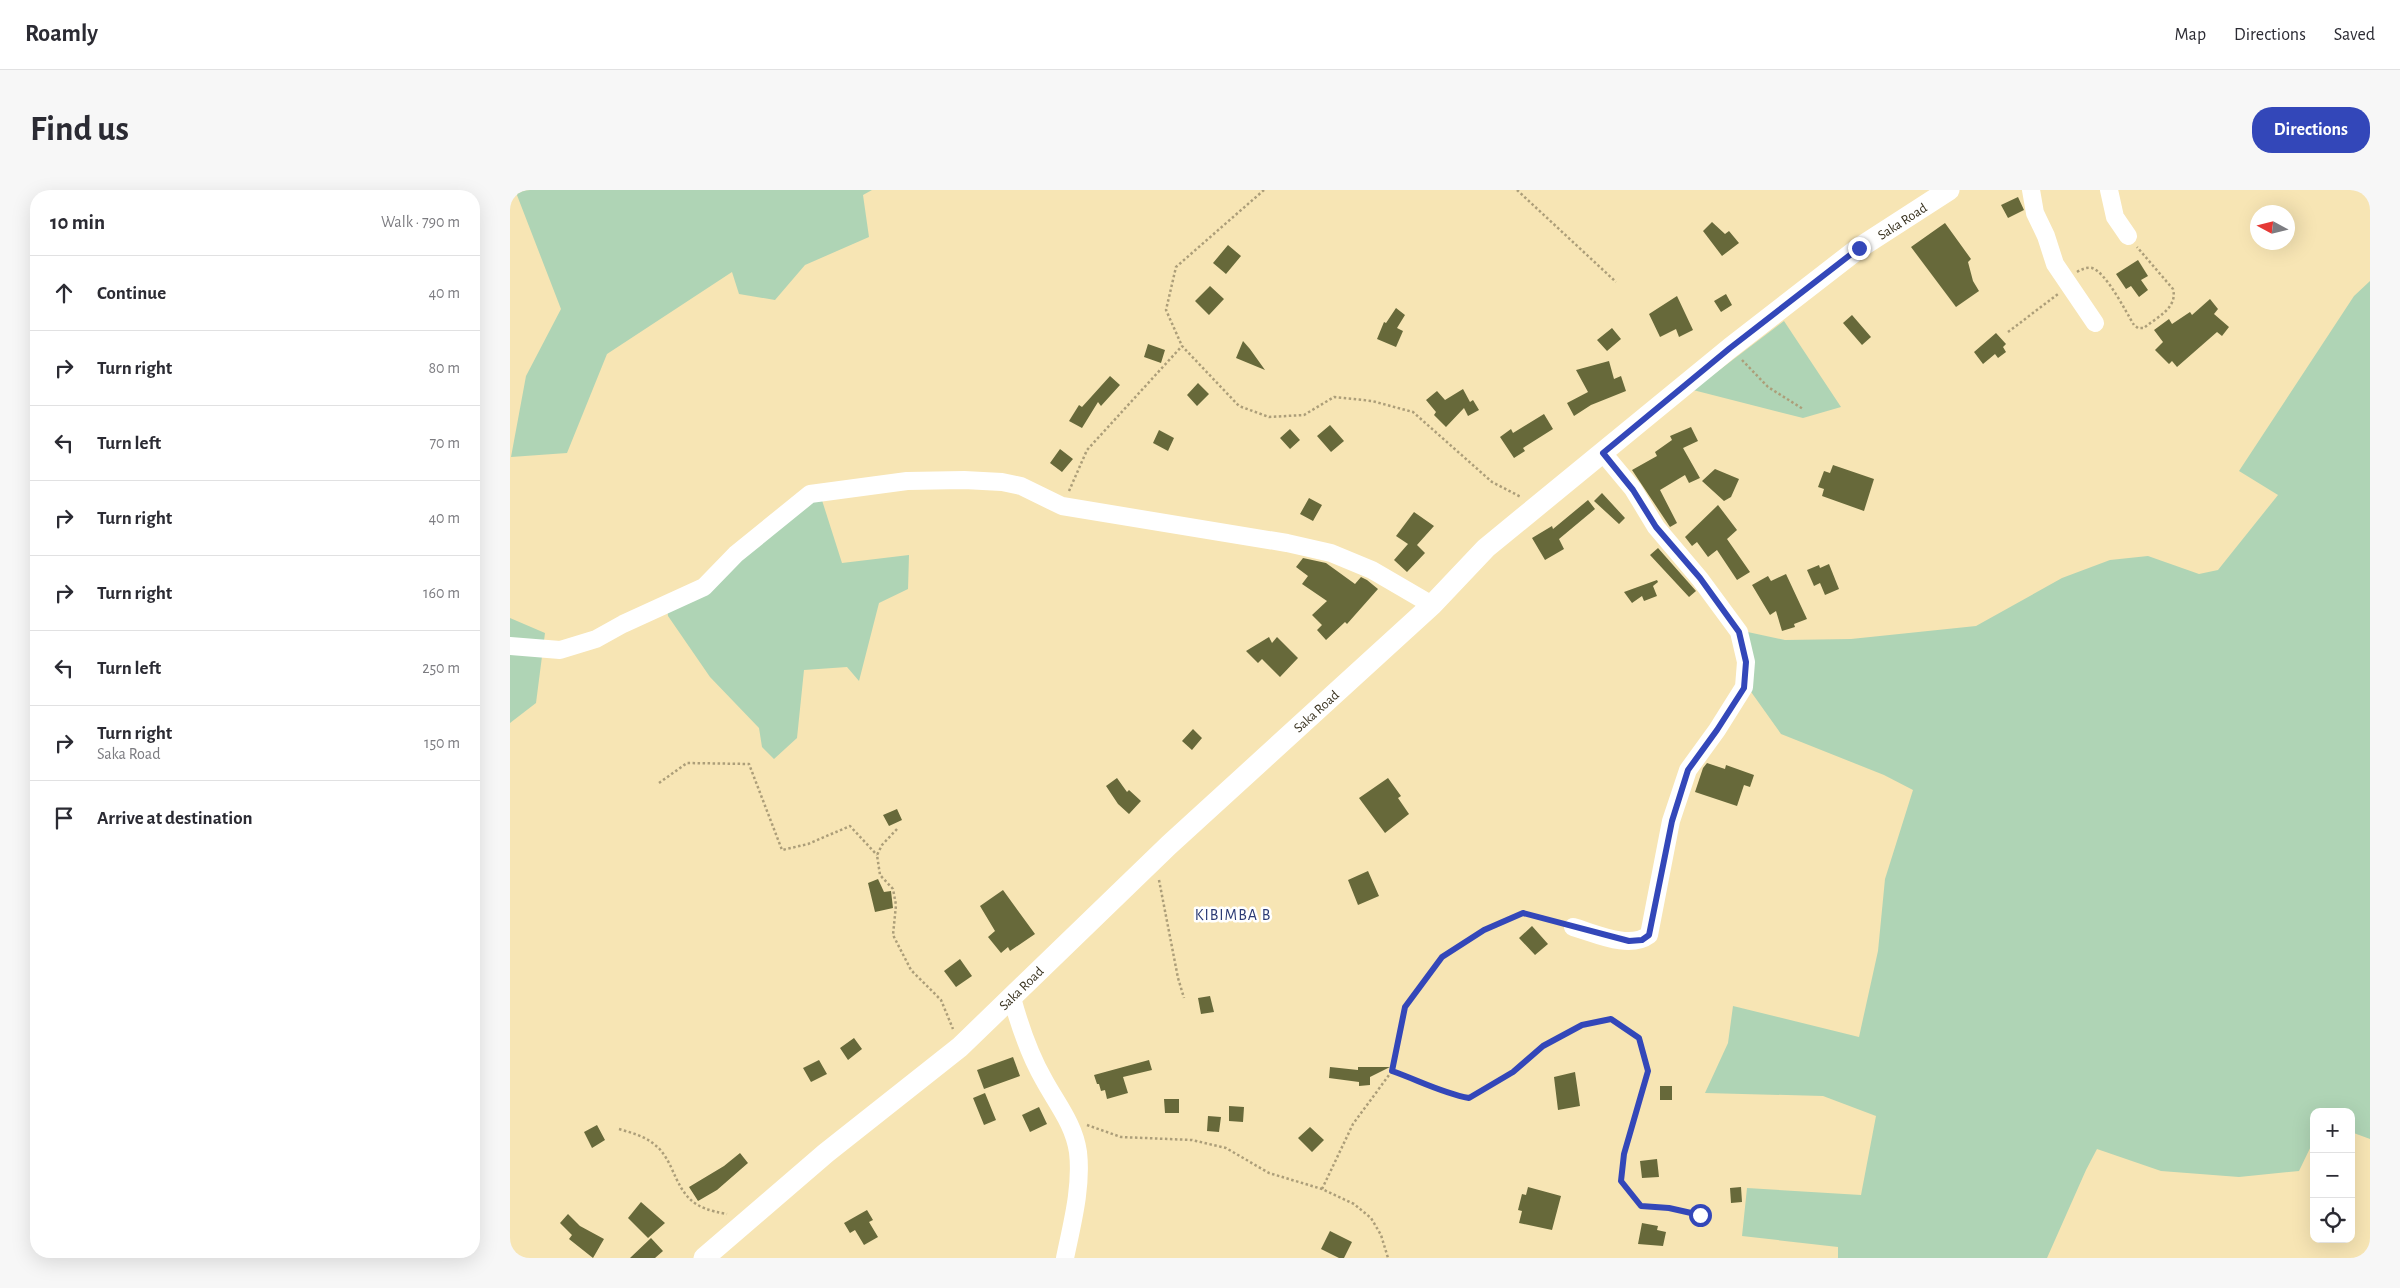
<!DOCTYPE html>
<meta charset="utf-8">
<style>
:root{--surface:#fff;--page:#f7f7f7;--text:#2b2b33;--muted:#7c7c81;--line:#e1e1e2;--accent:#3347b9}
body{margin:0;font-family:"Alegreya Sans",sans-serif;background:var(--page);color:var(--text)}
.controls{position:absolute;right:15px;bottom:15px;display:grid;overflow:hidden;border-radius:10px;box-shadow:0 5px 20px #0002}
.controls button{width:45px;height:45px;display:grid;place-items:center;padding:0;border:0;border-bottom:1px solid var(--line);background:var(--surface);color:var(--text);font:25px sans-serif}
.compass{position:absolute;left:1740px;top:15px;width:45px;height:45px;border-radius:50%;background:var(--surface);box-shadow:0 5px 20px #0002;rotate:277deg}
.stop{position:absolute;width:15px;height:15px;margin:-11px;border:4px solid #3347b9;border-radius:50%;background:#fff}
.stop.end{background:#3347b9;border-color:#fff;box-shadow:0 1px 5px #0008}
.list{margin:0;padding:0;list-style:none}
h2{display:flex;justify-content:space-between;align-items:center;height:65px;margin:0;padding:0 20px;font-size:21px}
h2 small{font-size:16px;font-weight:400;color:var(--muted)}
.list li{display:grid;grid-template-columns:32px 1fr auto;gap:15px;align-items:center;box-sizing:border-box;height:75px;padding:0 20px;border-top:1px solid var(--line)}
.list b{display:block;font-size:19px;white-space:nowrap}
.list p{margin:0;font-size:16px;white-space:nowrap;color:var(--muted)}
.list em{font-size:16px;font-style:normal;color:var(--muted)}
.icon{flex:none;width:28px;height:28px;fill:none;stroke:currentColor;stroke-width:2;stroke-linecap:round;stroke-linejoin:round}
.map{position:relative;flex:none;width:1860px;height:1068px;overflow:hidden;border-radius:20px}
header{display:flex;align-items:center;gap:30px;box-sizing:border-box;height:70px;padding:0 25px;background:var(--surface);border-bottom:1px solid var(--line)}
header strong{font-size:24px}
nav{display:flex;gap:28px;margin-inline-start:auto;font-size:18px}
.intro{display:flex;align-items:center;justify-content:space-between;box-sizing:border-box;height:120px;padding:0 30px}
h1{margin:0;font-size:35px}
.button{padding:12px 22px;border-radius:20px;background:var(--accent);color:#fff;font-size:18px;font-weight:700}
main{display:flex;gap:30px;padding:0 30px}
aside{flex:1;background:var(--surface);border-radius:20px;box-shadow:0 5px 20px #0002}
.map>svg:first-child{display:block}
</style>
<header>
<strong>Roamly</strong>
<nav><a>Map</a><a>Directions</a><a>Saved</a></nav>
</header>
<div class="intro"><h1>Find us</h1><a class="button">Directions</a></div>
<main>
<aside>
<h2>10 min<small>Walk · 790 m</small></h2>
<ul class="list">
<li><svg class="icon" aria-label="ahead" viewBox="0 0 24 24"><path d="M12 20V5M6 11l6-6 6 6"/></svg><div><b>Continue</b></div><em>40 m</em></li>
<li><svg class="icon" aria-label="right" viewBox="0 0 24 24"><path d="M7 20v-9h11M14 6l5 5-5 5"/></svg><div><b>Turn right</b></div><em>80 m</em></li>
<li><svg class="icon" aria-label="left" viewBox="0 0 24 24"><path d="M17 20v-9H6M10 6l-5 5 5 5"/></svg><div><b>Turn left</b></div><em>70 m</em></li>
<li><svg class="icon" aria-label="right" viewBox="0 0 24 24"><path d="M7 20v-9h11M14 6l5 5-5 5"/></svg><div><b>Turn right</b></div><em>40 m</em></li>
<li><svg class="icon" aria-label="right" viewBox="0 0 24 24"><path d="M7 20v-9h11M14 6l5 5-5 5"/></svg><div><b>Turn right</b></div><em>160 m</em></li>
<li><svg class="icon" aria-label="left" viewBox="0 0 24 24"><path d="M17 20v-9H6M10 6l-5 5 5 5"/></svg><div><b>Turn left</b></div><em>250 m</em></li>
<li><svg class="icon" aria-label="right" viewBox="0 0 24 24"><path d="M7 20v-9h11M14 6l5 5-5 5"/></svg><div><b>Turn right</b><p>Saka Road</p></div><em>150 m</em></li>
<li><svg class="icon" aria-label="arrive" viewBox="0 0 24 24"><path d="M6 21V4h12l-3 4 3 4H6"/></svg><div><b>Arrive at destination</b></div></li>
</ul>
</aside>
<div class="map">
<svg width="1860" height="1068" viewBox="0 0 1860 1068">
<rect width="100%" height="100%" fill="#f7e5b4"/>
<path fill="#afd4b5" d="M5,0h357l-9,5 6,42 -64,28 -30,35 -36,-6 -7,-22 -125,82 -40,99 -56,4 15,-81 35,-67z
M1860,91v858l-19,-7v-20h-37v28l-15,31 -60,6 -78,-6 -64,-22 -11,21 -39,88h-209v-11l-96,-11 5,-48 114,7 15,-79 -53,-20 -118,-3 23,-50 5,-37 126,31 19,-86 7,-72 28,-89 -29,-15 -103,-41 -32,-45 -6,-58 42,9 66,-1 125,-13 86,-48 48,-18 38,-4 51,18 19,-4 60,-75 -39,-24 115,-175z
M1274,131l57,86 -38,11 -110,-28z
M310,304l22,69 67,-8 -1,34 -29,14 -20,78 -12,-14 -43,3 -7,68 -23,21 -12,-12 -3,-19 -49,-51 -42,-61 -1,-8 72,-51z
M0,428l35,15 -9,70 -26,20z"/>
<path fill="#67693a" d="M1508,7l6,13 -16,8 -7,-13z
M1202,32l13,12 4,-3 10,12 -17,13 -19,-25z
M1435,33l26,36 -3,3 5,19 6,10 -23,16 -45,-60z
M718,55l13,11 -15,18 -13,-11z
M1628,70l10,16 -7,4 7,10 -9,7 -8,-11 -5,3 -10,-15z
M700,96l14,13 -15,16 -14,-14z
M1216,104l6,11 -11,7 -7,-11z
M1167,106l16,34 -14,7 -3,-8 -16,8 -11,-23z
M1700,109l8,10 -4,5 15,13 -7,9 -5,-4 -40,35 -5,-6 -3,3 -14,-14 8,-8 -9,-12 15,-11 3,5 18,-12 2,3z
M886,118l9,7 -8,13 6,3 -7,16 -19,-8 7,-17 2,1z
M1342,125l19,22 -9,8 -19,-22z
M1102,138l9,11 -14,12 -10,-11z
M1486,143l10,11 -3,3 3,5 -8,6 -3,-4 -12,10 -9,-12z
M733,151l7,8 15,21 -29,-12z
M638,154l17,6 -4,13 -17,-6z
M1099,171l5,18 7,-3 5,15 -35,14 -17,11 -7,-13 21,-11 -12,-22z
M600,186l10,9 -19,21 -3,-4 -16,26 -13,-7 10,-16 3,2z
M688,193l11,11 -12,12 -10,-11z
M953,199l7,13 3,-2 6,10 -11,6 -4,-8 -18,19 -12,-12 2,-3 -10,-12 11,-9 8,9z
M1034,224l9,15 -30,19 2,3 -11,7 -14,-21 11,-8 2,4z
M820,235l14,16 -13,11 -14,-16z
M1181,237l7,14 -15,7 17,30 -11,5 -4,-8 -25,15 17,33 -7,4 -38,-57 25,-14 -2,-4 17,-12 -2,-4z
M780,239l10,11 -10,9 -10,-11z
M649,240l15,8 -6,13 -15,-8z
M550,259l13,10 -11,13 -12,-9z
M1323,275l41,14 -10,32 -42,-15 2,-7 -6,-2 6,-16 6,2z
M1205,279l24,10 -8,18 -7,4 -22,-20z
M1092,303l23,25 -6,6 -25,-23z
M799,308l13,7 -9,16 -13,-7z
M1078,310l7,9 -36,30 5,10 -19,11 -13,-22 20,-12 1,3z
M1208,315l19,25 -10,9 23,33 -13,8 -20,-30 -9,7 -11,-15 -5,4 -7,-9z
M904,322l20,14 -17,19 8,8 -18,19 -13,-12 14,-16 -12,-8z
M1148,358l38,43 -7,6 -39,-42z
M793,368l23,5 29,21 6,-7 6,3 11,9 -31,35 -2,-2 -19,18 -9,-10 5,-5 -10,-10 15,-14 -25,-17 6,-8 -12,-9z
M1319,374l10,25 -14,6 -5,-12 -6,3 -7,-16 12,-5 1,3z
M1276,384l21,45 -13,5 1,3 -13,4 -6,-20 -6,4 -18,-30 16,-9 3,5z
M1147,390l1,2 -5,4 4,10 -13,5 -2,-5 -10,7 -8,-11z
M759,447l3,6 5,-6 21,21 -18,19 -18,-18 -4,4 -12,-12z
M683,539l9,9 -10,12 -10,-9z
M1197,573l18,6 1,-4 28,10 -4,12 -6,-2 -7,21 -42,-14 8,-24z
M607,588l10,14 2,-2 12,11 -12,13 -11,-10 -12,-18z
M878,588l13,18 -3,2 11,16 -24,19 -26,-35z
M387,619l5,11 -13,6 -6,-11z
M858,681l11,25 -21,9 -10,-25z
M368,689l6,13 7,-1 2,17 -18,4 -7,-29z
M493,700l32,44 -25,17 -2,-4 -7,6 -13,-16 7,-6 -15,-25z
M1022,736l16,18 -13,11 -16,-17z
M450,769l12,17 -16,11 -12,-16z
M700,806l4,16 -13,2 -3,-16z
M344,848l8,11 -14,11 -8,-12z
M503,867l7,19 -36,13 -7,-19z
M309,870l8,14 -16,8 -8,-14z
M639,870l3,10 -29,7 5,16 -21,6 -2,-9 -4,1 -2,-7h-2l-3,-9z
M820,877l28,3v-3h32l-20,10v8l-11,1v-4l-30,-4z
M1065,882l5,34 -22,4 -4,-33z
M1150,896h12v14h-12z
M475,903l11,27 -12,5 -11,-27z
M654,909h15v14h-14z
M719,916l15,1 -1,15 -14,-1z
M529,917l8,17 -17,8 -8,-17z
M698,926l13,1 -2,15 -12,-1z
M87,935l8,15 -13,8 -8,-16z
M800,937l14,13 -12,12 -14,-14z
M230,963l8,10 -31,27 -19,11 -9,-14 35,-21z
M1147,969l2,18 -17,1 -2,-17z
M1018,997l33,9 -9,34 -33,-7 3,-12 -4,-1 4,-16 4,1z
M1231,997l1,15 -11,1 -1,-15z
M131,1012l24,21 -17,15 -20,-20z
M357,1020l6,10 -4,2 9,15 -14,8 -9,-15 -5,3 -6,-10z
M58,1024l12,12 24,13 -11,19 -24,-19 3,-4 -12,-12z
M1132,1033l16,3 -1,4 9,2 -3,14 -25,-2z
M820,1041l22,11 -8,16h-5l-18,-9z
M141,1048l12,13 -8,7h-25z"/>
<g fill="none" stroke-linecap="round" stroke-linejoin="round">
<path stroke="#ac9e79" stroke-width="2.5" stroke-dasharray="2.5 2.5" stroke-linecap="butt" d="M754,0l-88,77 -10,43 16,36 57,60 30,11 35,-2 30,-18 38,4 41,11 79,70 29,15
M1007,0l99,92
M1567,82c5,-3 10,-5 15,-4 14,4 34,44 42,57l4,3h6c13,-11 34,-20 29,-39l-36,-42
M1498,142l50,-38
M1232,170l26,27 35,22
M559,301l18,-41 95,-104
M149,593l28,-20 62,1 33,86 26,-6 42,-18 27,29
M387,639l-15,16 -5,10 3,20 13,14 3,16 -3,30 18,35 30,30 12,29
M649,690l19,98 6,20
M882,881c26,9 50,21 77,27l44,-26 30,-26 39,-21 29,-6 28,19 9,33 -24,83 -3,27 20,25 28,3 31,6
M577,935l34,12 71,3 34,8 43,25 53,16 32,15 17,14 10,17 7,23
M109,939c13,4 26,7 36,16 7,5 12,14 16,22 14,32 21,41 56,47
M812,999l31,-65 39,-53 13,-64 37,-50 42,-27 39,-17 34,10"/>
<path stroke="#fff" stroke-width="18" d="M1521,0l4,23 11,23 9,28 40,59
M1599,0l6,27 13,19
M0,456l50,4 36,-11 27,-15 81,-37 32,-33 74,-60 97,-13 57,-1 38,2 19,4 41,20 225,37 44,10 41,17 60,35
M1063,737c22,6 56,23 76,8l22,-114 17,-51 29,-40 27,-43 2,-25 -7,-30 -39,-53 -44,-52 -23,-38 -30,-36
M502,808c8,29 17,56 32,82 13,24 30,44 34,72 4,35 -6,72 -13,106"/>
<path stroke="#fff" stroke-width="21" d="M194,1068l122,-105 134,-106 209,-202 263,-240 54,-57 244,-200 129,-100 90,-58"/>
</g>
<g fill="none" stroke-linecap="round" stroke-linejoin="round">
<path stroke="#3347b9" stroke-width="6" d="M1190,1025l-31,-7 -28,-2 -20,-25 3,-27 24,-83 -9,-33 -28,-19 -29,6 -39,21 -30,26 -44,26c-27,-5 -51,-18 -77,-27l13,-64 37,-50 42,-27 39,-17 106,28 13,-1 7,-5 23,-114 16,-51 29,-40 27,-42 2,-26 -7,-30 -39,-54 -44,-51 -23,-37 -30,-37 127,-105 129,-100"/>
</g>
<g text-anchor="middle" stroke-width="5" stroke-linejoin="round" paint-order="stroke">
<g font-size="14" fill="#38311e" stroke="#fff">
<text transform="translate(1392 31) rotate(-33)" y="5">Saka Road</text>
<text transform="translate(806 521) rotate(-42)" y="5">Saka Road</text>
<text transform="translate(511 798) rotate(-44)" y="5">Saka Road</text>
</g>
<g font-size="16" letter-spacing="1" fill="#2b3a74" stroke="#fff">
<text x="723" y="730">KIBIMBA B</text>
</g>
</g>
</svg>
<div class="controls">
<button>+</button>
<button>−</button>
<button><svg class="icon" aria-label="locate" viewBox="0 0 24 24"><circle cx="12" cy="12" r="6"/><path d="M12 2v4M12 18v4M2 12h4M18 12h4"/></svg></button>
</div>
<svg class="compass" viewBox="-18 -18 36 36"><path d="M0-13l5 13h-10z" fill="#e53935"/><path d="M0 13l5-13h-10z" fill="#7c7c81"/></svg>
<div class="stop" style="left:1190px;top:1025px"></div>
<div class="stop end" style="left:1349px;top:58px"></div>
</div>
</main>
